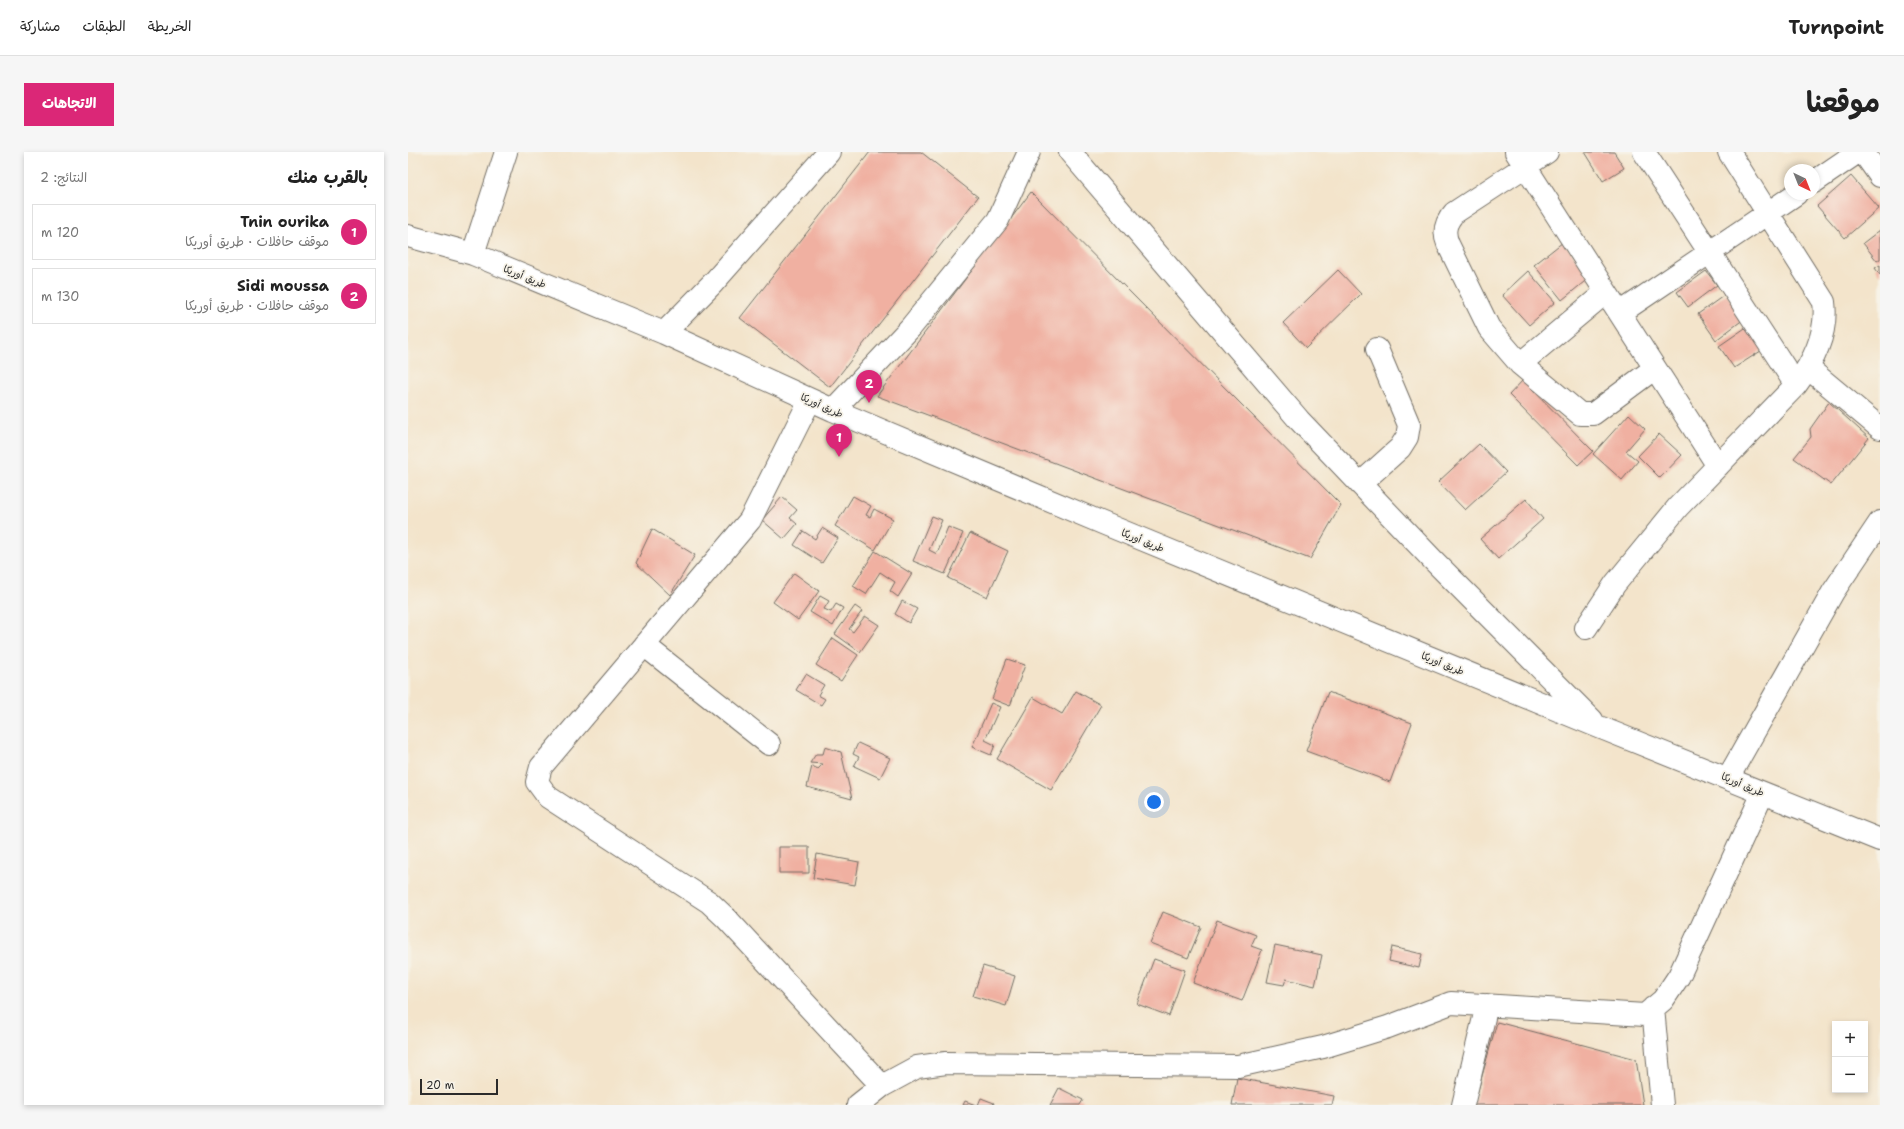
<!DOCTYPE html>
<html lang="ar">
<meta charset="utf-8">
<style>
:root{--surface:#fff;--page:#f6f6f6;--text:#222;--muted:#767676;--line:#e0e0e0;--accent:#db2777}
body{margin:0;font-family:"Shantell Sans","Playpen Sans Arabic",sans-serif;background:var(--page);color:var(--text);direction:rtl}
.controls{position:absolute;right:12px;bottom:12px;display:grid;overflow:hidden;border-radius:0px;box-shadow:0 2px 6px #0003}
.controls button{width:36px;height:36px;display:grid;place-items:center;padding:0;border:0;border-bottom:1px solid var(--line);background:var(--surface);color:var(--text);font:20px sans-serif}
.compass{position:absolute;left:1376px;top:12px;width:36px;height:36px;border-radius:50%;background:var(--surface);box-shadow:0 2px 6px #0003;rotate:137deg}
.scale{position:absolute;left:12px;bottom:10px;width:78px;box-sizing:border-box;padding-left:4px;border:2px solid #2b2b2b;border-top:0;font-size:11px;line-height:14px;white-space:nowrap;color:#2b2b2b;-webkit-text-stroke:3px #f7f3e8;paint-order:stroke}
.you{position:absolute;left:746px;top:650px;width:14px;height:14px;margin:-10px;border:3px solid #fff;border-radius:50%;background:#1a73e8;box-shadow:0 0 0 6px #1a73e833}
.badge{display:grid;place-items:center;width:26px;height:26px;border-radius:50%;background:var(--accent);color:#fff;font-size:13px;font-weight:700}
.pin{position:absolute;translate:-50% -33px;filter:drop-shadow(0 1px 2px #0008)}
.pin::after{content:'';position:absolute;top:21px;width:14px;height:12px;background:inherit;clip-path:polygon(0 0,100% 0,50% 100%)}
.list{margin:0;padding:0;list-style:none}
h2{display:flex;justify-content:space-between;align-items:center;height:52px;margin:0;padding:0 16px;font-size:17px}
h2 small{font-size:13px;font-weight:400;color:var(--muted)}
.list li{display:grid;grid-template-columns:26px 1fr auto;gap:12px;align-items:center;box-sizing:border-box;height:56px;margin:0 8px 8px;padding:0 8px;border:1px solid var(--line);border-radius:0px}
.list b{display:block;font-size:15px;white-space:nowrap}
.list p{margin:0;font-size:13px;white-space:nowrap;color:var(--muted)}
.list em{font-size:13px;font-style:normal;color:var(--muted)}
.map{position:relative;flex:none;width:1472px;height:953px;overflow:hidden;direction:ltr;border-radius:0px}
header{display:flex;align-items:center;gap:24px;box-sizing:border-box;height:56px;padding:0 20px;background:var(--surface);border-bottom:1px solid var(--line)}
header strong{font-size:19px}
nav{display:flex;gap:22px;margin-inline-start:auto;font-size:14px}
.intro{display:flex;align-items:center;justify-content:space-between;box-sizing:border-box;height:96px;padding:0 24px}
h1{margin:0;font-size:28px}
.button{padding:10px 18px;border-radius:0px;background:var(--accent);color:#fff;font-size:14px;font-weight:700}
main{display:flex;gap:24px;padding:0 24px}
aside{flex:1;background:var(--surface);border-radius:0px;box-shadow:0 2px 6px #0003}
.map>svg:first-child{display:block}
</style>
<header>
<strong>Turnpoint</strong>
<nav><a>الخريطة</a><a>الطبقات</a><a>مشاركة</a></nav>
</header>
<div class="intro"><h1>موقعنا</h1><a class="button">الاتجاهات</a></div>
<main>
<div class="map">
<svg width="1472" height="953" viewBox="0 0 1472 953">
<rect width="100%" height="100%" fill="#f7f3e8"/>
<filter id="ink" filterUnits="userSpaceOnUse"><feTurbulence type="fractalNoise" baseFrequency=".025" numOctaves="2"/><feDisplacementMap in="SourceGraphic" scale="8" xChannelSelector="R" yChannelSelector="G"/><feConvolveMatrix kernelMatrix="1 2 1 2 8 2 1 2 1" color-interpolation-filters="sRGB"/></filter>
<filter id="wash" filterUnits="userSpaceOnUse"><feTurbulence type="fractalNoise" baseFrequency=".012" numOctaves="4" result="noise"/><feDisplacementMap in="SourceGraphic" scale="16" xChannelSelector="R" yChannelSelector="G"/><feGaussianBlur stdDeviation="0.9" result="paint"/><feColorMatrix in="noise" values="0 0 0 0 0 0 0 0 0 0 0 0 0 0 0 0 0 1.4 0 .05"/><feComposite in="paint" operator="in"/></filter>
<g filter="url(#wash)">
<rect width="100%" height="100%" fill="#f3e4cb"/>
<g id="blocks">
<path fill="#f0b0a1" d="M462,0h51l57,45 -148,190 -90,-69z
M1177,0h29l10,16 -21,13z
M1443,24l28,32 -34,30 -28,-32z
M623,40l310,313 -31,54 -433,-163z
M1472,78v29l-3,2 -14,-18z
M1155,90l27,35 -28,23 -28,-35z
M1472,113v10l-5,-7z
M930,118l23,24 -55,54 -23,-25z
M1120,119l27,31 -26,23 -27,-30z
M1298,119l11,14 -29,22 -11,-15z
M1318,142l18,25 -28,21 -18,-26z
M1340,174l16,23 -30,19 -15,-22z
M1115,228l70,71 -15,14 -69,-70z
M1421,250l40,36 -38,47 -37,-27 17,-21 -1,-8z
M1221,262l16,15 -19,22 12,10 -16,19 -29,-26z
M1251,282l23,21 -22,23 -22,-22z
M1071,292l27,28 -41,38 -27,-28z
M445,344l18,10 -5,9 4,2 4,-8 19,10 -18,31 -40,-24z
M374,345l15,13 -7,8 7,6 -13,15 -22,-19z
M1118,347l17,20 -45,40 -18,-20z
M524,364l10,4 -13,30 8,4 11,-27 15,6 -18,41 -32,-13z
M414,376l16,10 -16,25 -28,-18 9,-14 12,8z
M244,377l43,26 -25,40 -34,-32z
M562,381l38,18 -21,46 -39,-19z
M467,399l37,23 -14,23 -8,-6 5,-9 -15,-10 -14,22 -13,-8z
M386,421l25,18 -21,29 -25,-18z
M412,444l9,5 -5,8 7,3 5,-8 7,4 -10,18 -23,-14z
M494,449l15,8 -8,14 -14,-9z
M447,454l7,5 -13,18 4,3 12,-16 14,9 -19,27 -25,-18z
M425,486l25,17 -17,26 -25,-16z
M599,507l18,6 -15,41 -18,-7z
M398,522l18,11 -6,10 7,4 -4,6 -25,-15z
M668,539l25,14 -50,85 -54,-31 36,-62 29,17z
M920,540l84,31 -22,59 -84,-31z
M583,551l9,4 -15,33 10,5 -4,10 -19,-8z
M450,591l32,15 -10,20 -26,-12 5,-9 -6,-3z
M417,595l16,5 11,47 -45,-12 5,-21 6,3 5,-5 -13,-1 6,-9h7z
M371,695h30v26h-30z
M409,702l42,8 -4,23 -42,-7z
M755,760l38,15 -13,31 -38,-15z
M809,768l39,15 -5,11 11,4 -20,51 -49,-18z
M867,793l47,10 -7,31 -29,-7 -2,6 -17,-3z
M984,795l30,7 -3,14 -30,-7z
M746,807l31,11 -16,46 -32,-12z
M575,814l32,10 -9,30 -33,-10z
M1089,870l139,37 7,46h-169z
M829,926l97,18 -2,9h-100z
M651,936l24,12 -3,5h-30z
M573,946l13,5 -1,2h-15z
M557,949l11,4h-13z"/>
</g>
</g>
<g filter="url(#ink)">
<use href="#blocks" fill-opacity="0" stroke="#716c63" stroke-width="1"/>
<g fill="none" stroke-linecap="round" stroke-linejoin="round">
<g stroke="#716c63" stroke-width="24">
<path id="minor" d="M662,0l229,268 134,140 159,160
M1108,0l202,314
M1139,0l-93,61c-9,10 -11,19 -6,31l41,84 31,36 60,50h13l62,-46
M1236,0l152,233
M1455,0l17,24
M1406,30l44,-30
M0,84l65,18 191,79 169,77 272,114 494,203 281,113
M65,102l33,-102
M1212,161l176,-119
M256,181l49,-50 116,-131
M1112,212l86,-72
M1400,216l72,60
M402,248l-60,120 -209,247 -4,15 11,15 161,105 17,16 156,168
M425,258l78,-83 87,-107 31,-68
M952,332l40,-36 7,-11 2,-12 -32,-76
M1178,476l29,-44 63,-77 118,-122c18,-24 32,-52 28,-83l-95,-150
M236,493l125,99
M1320,626l105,-186 47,-70
M1245,856l9,97
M450,953l24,-19 35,-19 29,-4 292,3 85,-19 65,-20 63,-24 194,12 18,-15 16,-24 84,-183
M1055,953l24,-100"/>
</g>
<use href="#minor" stroke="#fff" stroke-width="22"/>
</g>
</g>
<g text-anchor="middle" stroke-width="3.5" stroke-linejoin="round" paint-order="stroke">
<g font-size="10" fill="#2b2b2b" stroke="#f7f3e8">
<text transform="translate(117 124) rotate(22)" y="4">طريق أوريكا</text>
<text transform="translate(414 253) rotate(24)" y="4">طريق أوريكا</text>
<text transform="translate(735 388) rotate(22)" y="4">طريق أوريكا</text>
<text transform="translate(1035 511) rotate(22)" y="4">طريق أوريكا</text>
<text transform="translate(1335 632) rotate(23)" y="4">طريق أوريكا</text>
</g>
</g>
</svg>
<div class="controls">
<button>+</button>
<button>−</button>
</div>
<svg class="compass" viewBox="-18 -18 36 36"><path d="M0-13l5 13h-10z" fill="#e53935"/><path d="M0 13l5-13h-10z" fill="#767676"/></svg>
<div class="scale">20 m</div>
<div class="you"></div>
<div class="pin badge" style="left:431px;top:305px">1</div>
<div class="pin badge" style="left:461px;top:251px">2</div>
</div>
<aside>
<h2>بالقرب منك<small>النتائج: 2</small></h2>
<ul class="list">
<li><span class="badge">1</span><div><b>Tnin ourika</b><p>موقف حافلات · طريق أوريكا</p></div><em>120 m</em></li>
<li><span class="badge">2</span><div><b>Sidi moussa</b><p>موقف حافلات · طريق أوريكا</p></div><em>130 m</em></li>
</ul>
</aside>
</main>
